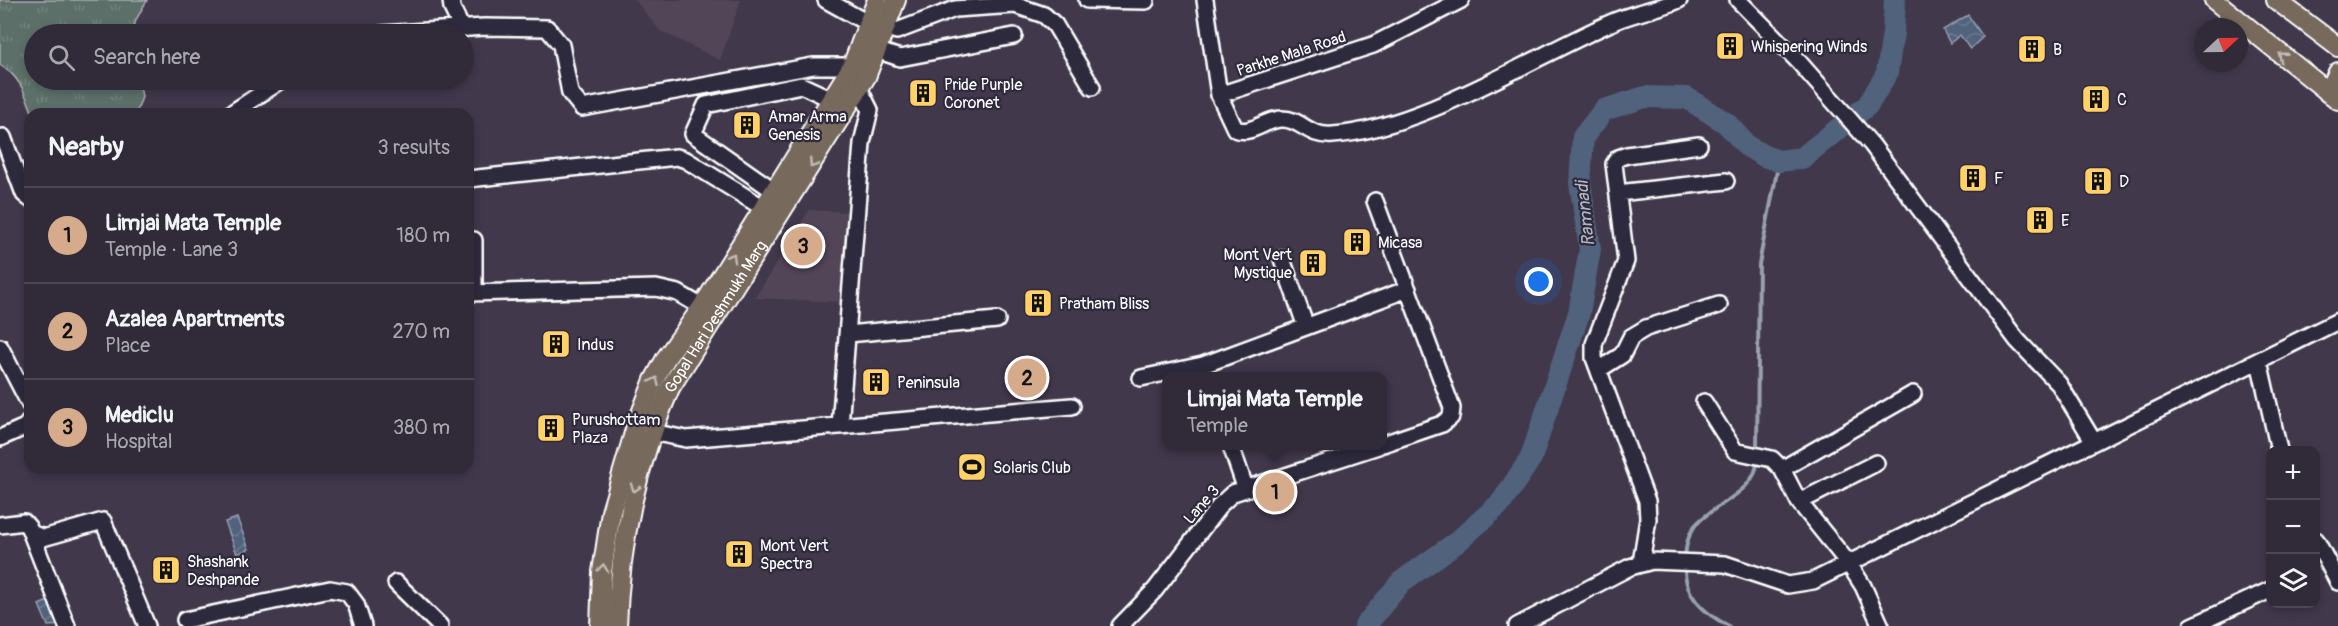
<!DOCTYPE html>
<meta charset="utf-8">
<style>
:root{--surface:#312a39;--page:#3d3644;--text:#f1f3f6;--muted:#a8a7ae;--line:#4c4653;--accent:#d6ab8b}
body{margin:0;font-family:Pangolin,sans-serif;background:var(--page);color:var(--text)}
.controls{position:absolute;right:18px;bottom:18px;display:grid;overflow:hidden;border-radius:12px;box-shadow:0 3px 9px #0003}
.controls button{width:54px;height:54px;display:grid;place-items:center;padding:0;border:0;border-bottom:2px solid var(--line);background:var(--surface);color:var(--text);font:30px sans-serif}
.compass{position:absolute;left:2194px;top:18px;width:54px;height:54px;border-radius:50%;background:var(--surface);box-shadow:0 3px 9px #0003;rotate:68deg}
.you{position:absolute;left:1539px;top:282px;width:21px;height:21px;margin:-15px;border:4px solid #fff;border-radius:50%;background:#1a73e8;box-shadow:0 0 0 9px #1a73e833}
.badge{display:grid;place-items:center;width:39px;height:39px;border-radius:50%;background:var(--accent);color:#111;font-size:20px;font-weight:700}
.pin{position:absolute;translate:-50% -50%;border:3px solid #fff;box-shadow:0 2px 6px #0006}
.popup{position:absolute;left:1162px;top:372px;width:225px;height:78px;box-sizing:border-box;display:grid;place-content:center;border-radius:12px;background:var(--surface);filter:drop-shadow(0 2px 4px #0005);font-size:20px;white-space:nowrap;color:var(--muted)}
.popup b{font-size:22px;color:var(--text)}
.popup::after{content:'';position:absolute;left:50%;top:100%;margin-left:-12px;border:12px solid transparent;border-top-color:var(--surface)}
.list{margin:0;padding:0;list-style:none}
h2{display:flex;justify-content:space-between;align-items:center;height:78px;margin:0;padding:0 24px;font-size:26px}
h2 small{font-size:20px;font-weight:400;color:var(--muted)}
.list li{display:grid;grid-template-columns:39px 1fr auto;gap:18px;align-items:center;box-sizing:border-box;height:96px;padding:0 24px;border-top:2px solid var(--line)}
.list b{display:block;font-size:22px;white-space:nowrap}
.list p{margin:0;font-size:20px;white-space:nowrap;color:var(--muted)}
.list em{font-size:20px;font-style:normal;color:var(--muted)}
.icon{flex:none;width:33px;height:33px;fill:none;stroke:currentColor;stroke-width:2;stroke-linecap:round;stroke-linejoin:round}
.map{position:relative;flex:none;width:2338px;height:626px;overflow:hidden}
.search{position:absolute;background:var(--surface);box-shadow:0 3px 9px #0003;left:24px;top:24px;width:450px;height:66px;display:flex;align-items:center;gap:15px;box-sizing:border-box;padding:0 21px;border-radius:33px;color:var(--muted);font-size:22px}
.panel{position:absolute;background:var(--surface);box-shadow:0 3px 9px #0003;left:24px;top:108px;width:450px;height:366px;border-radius:18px}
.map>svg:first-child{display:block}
</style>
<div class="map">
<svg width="2338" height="626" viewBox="0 0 2338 626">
<defs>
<pattern id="grass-tufts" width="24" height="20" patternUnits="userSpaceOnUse" patternTransform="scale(1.5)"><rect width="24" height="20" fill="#5b6f69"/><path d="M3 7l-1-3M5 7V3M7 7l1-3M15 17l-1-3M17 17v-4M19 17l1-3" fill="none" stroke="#748580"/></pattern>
<pattern id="water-waves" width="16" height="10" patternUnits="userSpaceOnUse" patternTransform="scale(1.5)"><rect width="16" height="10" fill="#51627c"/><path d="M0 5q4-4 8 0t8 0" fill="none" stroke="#6b7a90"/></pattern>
</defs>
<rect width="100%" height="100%" fill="#41384c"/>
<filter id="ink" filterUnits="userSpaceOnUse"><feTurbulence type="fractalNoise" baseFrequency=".0167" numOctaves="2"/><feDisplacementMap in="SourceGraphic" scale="12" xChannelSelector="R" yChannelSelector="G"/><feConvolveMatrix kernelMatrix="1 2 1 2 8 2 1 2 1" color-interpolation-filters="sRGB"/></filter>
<g filter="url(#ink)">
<path fill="#524559" d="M635,0h106l-21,60 -60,-29z
M809,210l43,2 -8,90 -89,-4z"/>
<path fill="url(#grass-tufts)" stroke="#adb7b4" stroke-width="1.5" d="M0,0h147l-11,20 -4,14h-98v46h105l3,17 -6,17h-103c-8,-20 -13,-38 -33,-49z"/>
<path fill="url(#water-waves)" stroke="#97a1b0" stroke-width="1.5" d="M1968,15l15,22 -13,12 -10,-14 -10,8 -7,-13z
M237,518l12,31 -12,5 -12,-32z
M50,600l11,25 -13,1 -9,-21z"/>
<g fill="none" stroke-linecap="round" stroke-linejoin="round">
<path stroke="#97a1b0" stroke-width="4" d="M1757,451l2,-187 20,-103
M1685,558c1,-11 2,-21 9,-31 16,-22 63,-34 63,-66
M1685,566c-2,29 20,48 44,60"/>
<path stroke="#51627c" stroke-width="22" d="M1365,626l36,-44 56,-40 44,-39 30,-45 48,-145 11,-64 -10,-66 3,-46 21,-27 41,-13 42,1 39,25 21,23 17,10 15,5 23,-3 66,-53 19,-32 6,-40 2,-33"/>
<g stroke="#fff" stroke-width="20">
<path id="minor" d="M451,0l1,8 10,21
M826,0l43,24 28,7 58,-22 60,-4 29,10 11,10 37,62
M1087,0l59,1
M1205,0l14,95 16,34c17,7 31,-11 48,-10 18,0 25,18 50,16 89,-6 199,-78 282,-114 21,-9 44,-12 64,-21
M1738,0l60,61 74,84 145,195 42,44 35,58
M382,34l102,-7 63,1 14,17 9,48 12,15 231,-42h39l7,5
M867,47l33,11 114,-22
M1219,95l154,-50 88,-45
M230,114l52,-34
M0,138l3,-1 21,57 6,5
M468,179l209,-22 9,3 76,47
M773,190l-80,-56 13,-29 95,-20 30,14
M1618,193l108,-12
M1375,201l77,207 -1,9 -9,7 -59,20
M474,240v53
M1282,259l24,68
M468,293l188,-5 22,5 24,14
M848,334l149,-14
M0,347l30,58
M2259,361l20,89
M1600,369l22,-14 9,-18 15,-9 73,-23
M1141,378l62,-13 205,-76
M1704,402l31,49 37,8 10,10 17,33 50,62 14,22 18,40
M840,426l22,-283 8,-33 -11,-22
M652,432l34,7 386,-33
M0,438l25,-11 5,-6
M1231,446l14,41
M1782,469l131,-75
M1799,502l77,-39
M0,525l24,-3 5,6 38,98
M31,533l12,5 60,-17 44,105
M2316,540l22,42
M1641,563l7,-44 -1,-18 -53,-143v-14l32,-83 -12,-97 4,-6 9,-3 72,-10
M396,583l44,43
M185,620l145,-31 17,3 9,12 7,22
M1120,626l35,-36 66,-86 12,-11 145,-47
M1517,626l113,-59 22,-6 73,3 63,21 25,-4 525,-260
M2192,626l78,-36"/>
</g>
<g stroke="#fff" stroke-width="22">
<g id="major">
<path d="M2214,0l124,100"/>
<path d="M2276,0l62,47"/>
<path d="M2328,93l10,-21"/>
<path d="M600,626l2,-54 9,-60 25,-86 18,-46 12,-22 36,-51 150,-241 25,-66"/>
<path id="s1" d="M617,626c3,-85 19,-160 53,-238l196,-311 30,-77"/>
</g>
</g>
<use href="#minor" stroke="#2f2a3d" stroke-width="15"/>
<use href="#major" stroke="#77695c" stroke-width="18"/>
</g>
<defs><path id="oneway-chevron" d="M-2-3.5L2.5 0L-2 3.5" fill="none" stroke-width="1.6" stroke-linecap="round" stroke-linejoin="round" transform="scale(1.5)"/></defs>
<g stroke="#c2bcb6">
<use href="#oneway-chevron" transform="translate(2282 56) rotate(-141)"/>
<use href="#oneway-chevron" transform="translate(813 164) rotate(123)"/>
<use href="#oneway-chevron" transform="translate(732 257) rotate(-59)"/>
<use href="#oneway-chevron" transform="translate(655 381) rotate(-65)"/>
<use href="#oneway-chevron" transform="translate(635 488) rotate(107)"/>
<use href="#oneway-chevron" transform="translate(603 568) rotate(-84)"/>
</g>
</g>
<defs>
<g id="building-square" transform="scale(1.5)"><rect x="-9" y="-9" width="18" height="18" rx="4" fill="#ffd166" stroke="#2f2a3d"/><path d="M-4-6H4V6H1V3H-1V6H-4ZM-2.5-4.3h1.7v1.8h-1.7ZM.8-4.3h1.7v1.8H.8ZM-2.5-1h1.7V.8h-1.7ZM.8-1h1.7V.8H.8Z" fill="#111"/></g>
<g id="stadium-square" transform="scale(1.5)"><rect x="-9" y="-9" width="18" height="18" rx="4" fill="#ffd166" stroke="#2f2a3d"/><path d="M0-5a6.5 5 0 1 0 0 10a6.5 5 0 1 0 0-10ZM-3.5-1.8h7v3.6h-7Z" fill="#111"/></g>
</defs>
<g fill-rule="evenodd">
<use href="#building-square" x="1730" y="46"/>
<use href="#building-square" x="2032" y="49"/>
<use href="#building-square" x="923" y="93"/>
<use href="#building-square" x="2096" y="99"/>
<use href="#building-square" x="747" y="125"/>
<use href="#building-square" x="1973" y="178"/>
<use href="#building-square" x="2098" y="181"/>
<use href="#building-square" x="2040" y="220"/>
<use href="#building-square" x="1357" y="242"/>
<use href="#building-square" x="1313" y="263"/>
<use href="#building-square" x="1038" y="303"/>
<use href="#building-square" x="556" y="344"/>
<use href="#building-square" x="876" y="382"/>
<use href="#building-square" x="551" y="428"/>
<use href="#stadium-square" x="972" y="467"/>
<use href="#building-square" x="739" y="554"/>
<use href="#building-square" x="166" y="570"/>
</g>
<g text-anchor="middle" stroke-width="4.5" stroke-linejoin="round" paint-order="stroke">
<g font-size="16" fill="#fff" stroke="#2f2a3d" text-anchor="start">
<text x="1751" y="52">Whispering Winds</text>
<text x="2053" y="55">B</text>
<text x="944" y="90">Pride Purple<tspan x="944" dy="18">Coronet</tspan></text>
<text x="2117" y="105">C</text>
<text x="768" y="122">Amar Arma<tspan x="768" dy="18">Genesis</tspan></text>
<text x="1994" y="184">F</text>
<text x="2119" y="187">D</text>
<text x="2061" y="226">E</text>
<text x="1378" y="248">Micasa</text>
<text x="1292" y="260" text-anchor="end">Mont Vert<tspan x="1292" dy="18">Mystique</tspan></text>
<text x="1059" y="309">Pratham Bliss</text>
<text x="577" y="350">Indus</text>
<text x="897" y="388">Peninsula</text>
<text x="572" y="425">Purushottam<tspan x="572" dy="18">Plaza</tspan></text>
<text x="993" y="473">Solaris Club</text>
<text x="760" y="551">Mont Vert<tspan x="760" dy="18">Spectra</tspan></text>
<text x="187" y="567">Shashank<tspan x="187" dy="18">Deshpande</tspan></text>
</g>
<g font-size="16" fill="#fff" stroke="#2f2a3d">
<text transform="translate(1291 53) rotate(-18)" y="6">Parkhe Mala Road</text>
<text dy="6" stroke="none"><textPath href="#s1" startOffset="330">Gopal Hari Deshmukh Marg</textPath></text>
<text transform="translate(1201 504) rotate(-49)" y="6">Lane 3</text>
</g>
<g font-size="18" font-style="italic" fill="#b1b8c4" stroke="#2f2a3d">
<text transform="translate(1585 214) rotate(-96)" y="6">Ramnadi</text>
</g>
</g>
</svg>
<div class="controls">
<button>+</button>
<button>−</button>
<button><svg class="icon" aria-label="layers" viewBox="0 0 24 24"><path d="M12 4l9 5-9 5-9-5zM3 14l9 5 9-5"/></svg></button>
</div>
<svg class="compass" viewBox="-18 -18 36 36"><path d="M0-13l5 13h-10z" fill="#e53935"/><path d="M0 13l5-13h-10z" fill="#a8a7ae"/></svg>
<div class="you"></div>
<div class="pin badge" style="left:1275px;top:492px">1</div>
<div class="popup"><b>Limjai Mata Temple</b>Temple</div>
<div class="pin badge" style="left:1027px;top:378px">2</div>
<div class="pin badge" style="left:803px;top:246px">3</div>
<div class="search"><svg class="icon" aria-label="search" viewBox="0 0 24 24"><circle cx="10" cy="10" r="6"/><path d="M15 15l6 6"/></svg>Search here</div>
<section class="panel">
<h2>Nearby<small>3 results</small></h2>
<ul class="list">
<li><span class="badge">1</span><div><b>Limjai Mata Temple</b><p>Temple · Lane 3</p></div><em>180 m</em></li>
<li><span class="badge">2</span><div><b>Azalea Apartments</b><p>Place</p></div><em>270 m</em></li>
<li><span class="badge">3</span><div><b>Mediclu</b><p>Hospital</p></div><em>380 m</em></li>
</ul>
</section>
</div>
